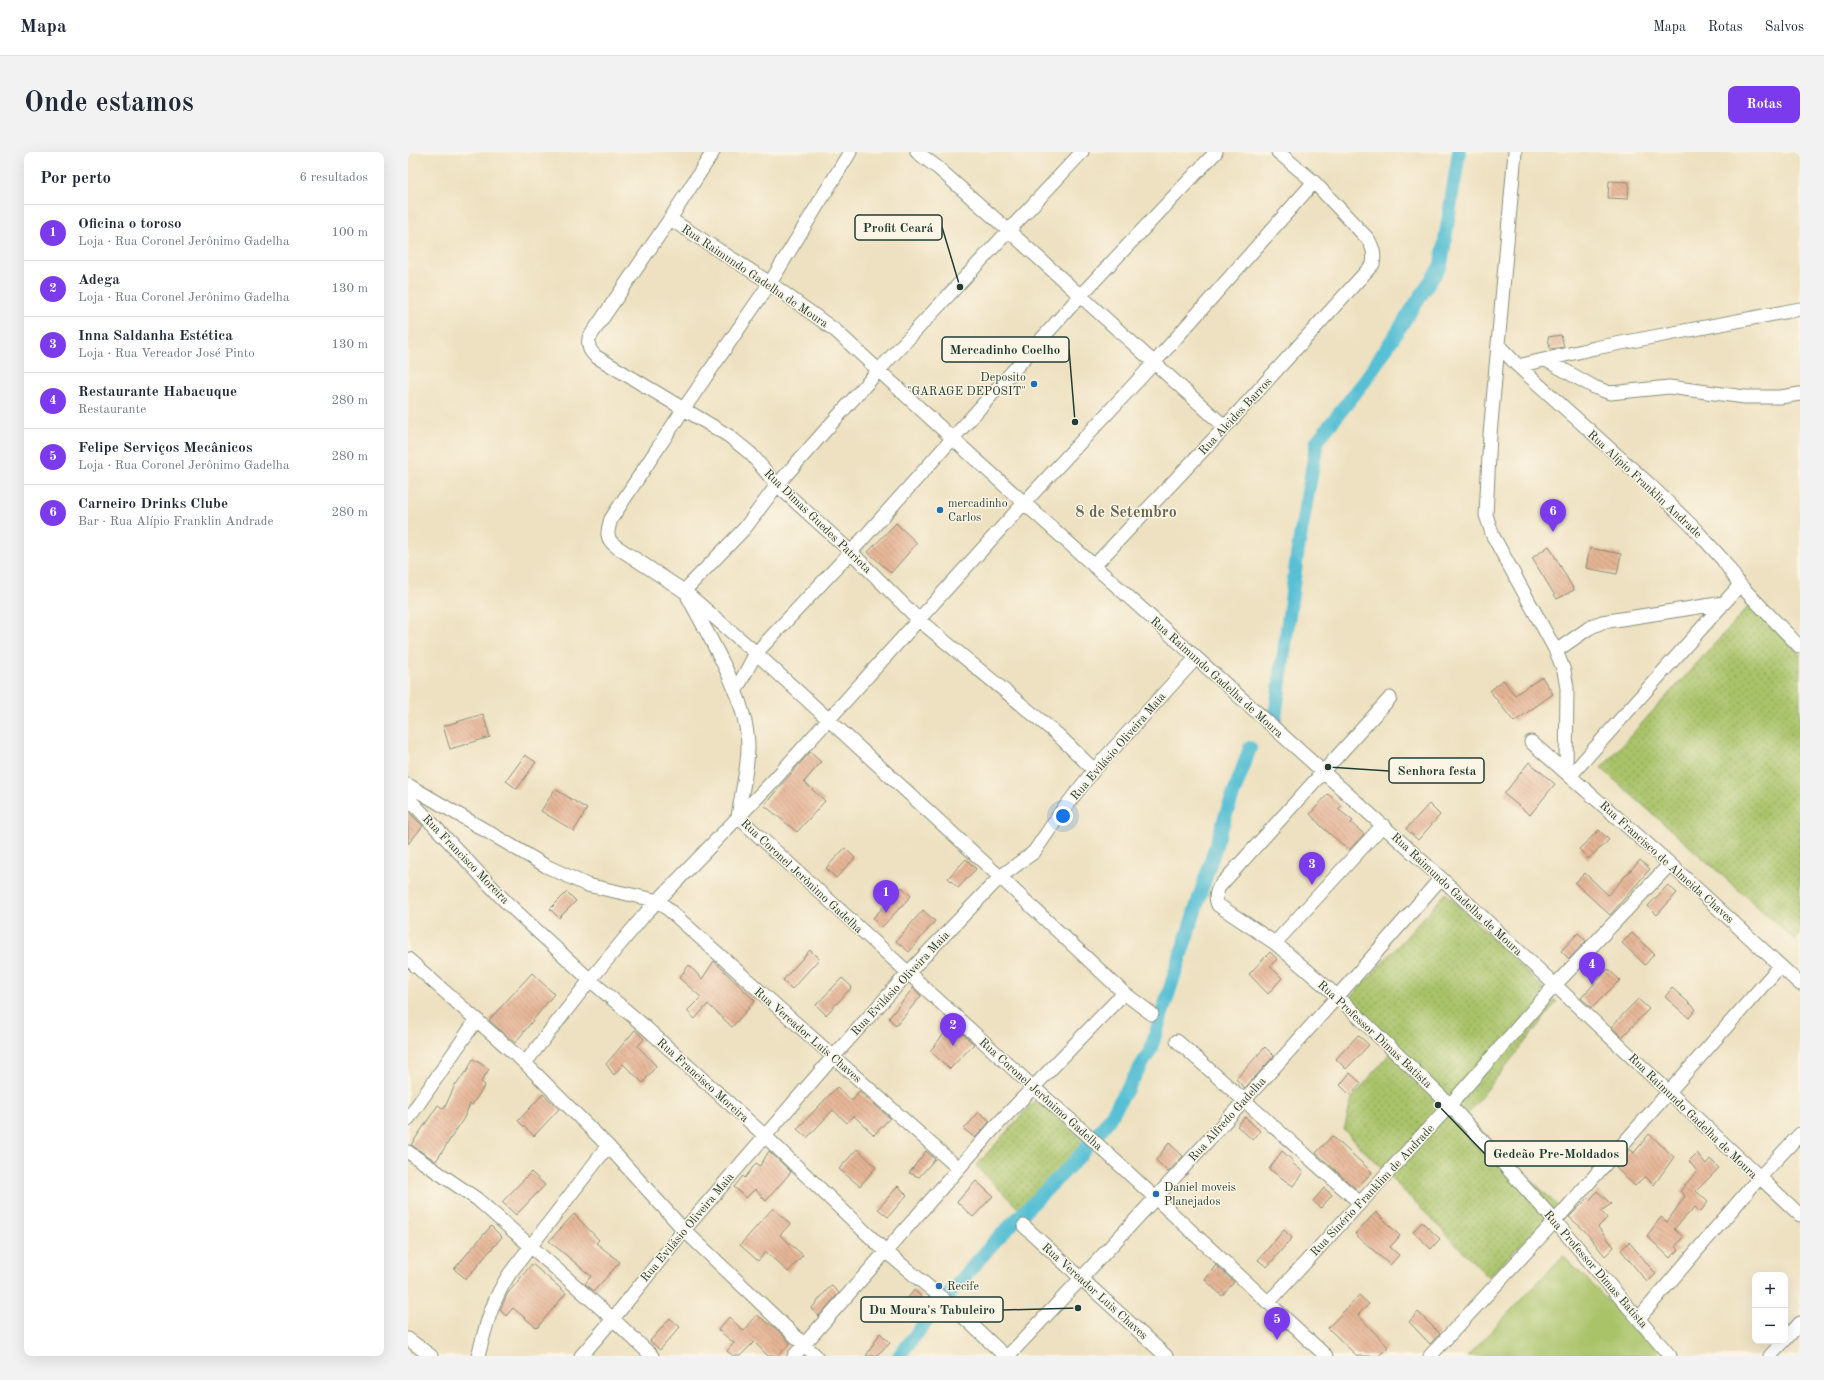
<!DOCTYPE html>
<html lang="pt">
<meta charset="utf-8">
<style>
:root{--surface:#fff;--page:#f2f2f3;--text:#1f2937;--muted:#747a83;--line:#e0e1e3;--accent:#7c3aed}
body{margin:0;font-family:"Old Standard TT",serif;background:var(--page);color:var(--text)}
.controls{position:absolute;right:12px;bottom:12px;display:grid;overflow:hidden;border-radius:8px;box-shadow:0 4px 16px #0002}
.controls button{width:36px;height:36px;display:grid;place-items:center;padding:0;border:0;border-bottom:1px solid var(--line);background:var(--surface);color:var(--text);font:20px sans-serif}
.you{position:absolute;left:655px;top:664px;width:14px;height:14px;margin:-10px;border:3px solid #fff;border-radius:50%;background:#1a73e8;box-shadow:0 0 0 6px #1a73e833}
.badge{display:grid;place-items:center;width:26px;height:26px;border-radius:50%;background:var(--accent);color:#fff;font-size:13px;font-weight:700}
.pin{position:absolute;translate:-50% -33px;filter:drop-shadow(0 1px 2px #0008)}
.pin::after{content:'';position:absolute;top:21px;width:14px;height:12px;background:inherit;clip-path:polygon(0 0,100% 0,50% 100%)}
.list{margin:0;padding:0;list-style:none}
h2{display:flex;justify-content:space-between;align-items:center;height:52px;margin:0;padding:0 16px;font-size:17px}
h2 small{font-size:13px;font-weight:400;color:var(--muted)}
.list li{display:grid;grid-template-columns:26px 1fr auto;gap:12px;align-items:center;box-sizing:border-box;height:56px;padding:0 16px;border-top:1px solid var(--line)}
.list b{display:block;font-size:15px;white-space:nowrap}
.list p{margin:0;font-size:13px;white-space:nowrap;color:var(--muted)}
.list em{font-size:13px;font-style:normal;color:var(--muted)}
.map{position:relative;flex:none;width:1392px;height:1204px;overflow:hidden;border-radius:8px}
header{display:flex;align-items:center;gap:24px;box-sizing:border-box;height:56px;padding:0 20px;background:var(--surface);border-bottom:1px solid var(--line)}
header strong{font-size:19px}
nav{display:flex;gap:22px;margin-inline-start:auto;font-size:14px}
.intro{display:flex;align-items:center;justify-content:space-between;box-sizing:border-box;height:96px;padding:0 24px}
h1{margin:0;font-size:28px}
.button{padding:10px 18px;border-radius:8px;background:var(--accent);color:#fff;font-size:14px;font-weight:700}
main{display:flex;gap:24px;padding:0 24px}
aside{flex:1;background:var(--surface);border-radius:8px;box-shadow:0 4px 16px #0002}
.map>svg:first-child{display:block}
</style>
<header>
<strong>Mapa</strong>
<nav><a>Mapa</a><a>Rotas</a><a>Salvos</a></nav>
</header>
<div class="intro"><h1>Onde estamos</h1><a class="button">Rotas</a></div>
<main>
<aside>
<h2>Por perto<small>6 resultados</small></h2>
<ul class="list">
<li><span class="badge">1</span><div><b>Oficina o toroso</b><p>Loja · Rua Coronel Jerônimo Gadelha</p></div><em>100 m</em></li>
<li><span class="badge">2</span><div><b>Adega</b><p>Loja · Rua Coronel Jerônimo Gadelha</p></div><em>130 m</em></li>
<li><span class="badge">3</span><div><b>Inna Saldanha Estética</b><p>Loja · Rua Vereador José Pinto</p></div><em>130 m</em></li>
<li><span class="badge">4</span><div><b>Restaurante Habacuque</b><p>Restaurante</p></div><em>280 m</em></li>
<li><span class="badge">5</span><div><b>Felipe Serviços Mecânicos</b><p>Loja · Rua Coronel Jerônimo Gadelha</p></div><em>280 m</em></li>
<li><span class="badge">6</span><div><b>Carneiro Drinks Clube</b><p>Bar · Rua Alípio Franklin Andrade</p></div><em>280 m</em></li>
</ul>
</aside>
<div class="map">
<svg width="1392" height="1204" viewBox="0 0 1392 1204">
<defs>
<pattern id="grass-dots" width="8" height="8" patternUnits="userSpaceOnUse"><rect width="8" height="8" fill="#a9c369"/><path d="M2 2h.1M6 6h.1" fill="none" stroke="#89a057" stroke-width="1.8" stroke-linecap="round"/></pattern>
<pattern id="building-back-hatch" width="6" height="6" patternUnits="userSpaceOnUse"><rect width="6" height="6" fill="#e6b495"/><path d="M-1 5l2 2M0 0l6 6M5-1l2 2" fill="none" stroke="#ba947a"/></pattern>
</defs>
<rect width="100%" height="100%" fill="#fcf5e5"/>
<filter id="ink" filterUnits="userSpaceOnUse"><feTurbulence type="fractalNoise" baseFrequency=".025" numOctaves="2"/><feDisplacementMap in="SourceGraphic" scale="8" xChannelSelector="R" yChannelSelector="G"/><feConvolveMatrix kernelMatrix="1 2 1 2 8 2 1 2 1" color-interpolation-filters="sRGB"/></filter>
<filter id="wash" filterUnits="userSpaceOnUse"><feTurbulence type="fractalNoise" baseFrequency=".012" numOctaves="4" result="noise"/><feDisplacementMap in="SourceGraphic" scale="16" xChannelSelector="R" yChannelSelector="G"/><feGaussianBlur stdDeviation="0.9" result="paint"/><feColorMatrix in="noise" values="0 0 0 0 0 0 0 0 0 0 0 0 0 0 0 0 0 1.4 0 .05"/><feComposite in="paint" operator="in"/></filter>
<g filter="url(#wash)">
<rect width="100%" height="100%" fill="#eee1c1"/>
<path fill="url(#grass-dots)" stroke="#64804e" d="M1342,453l50,49v281l-5,5 -194,-172z
M1038,741l111,109 -91,114 93,91 -71,70 -144,-147 8,-32 39,-46 -47,-47z
M627,948l51,41 -67,68 -43,-43z"/>
<path fill="#a9c369" stroke="#64804e" d="M1155,1104l97,94 -5,6h-188z"/>
<g fill="none" stroke-linecap="round" stroke-linejoin="round">
<path stroke="#58c0d4" stroke-width="14" d="M867,566l23,-169 19,-108 47,-59 77,-117 18,-113
M491,1204l30,-38 65,-76 82,-82 32,-39 42,-70 75,-234 25,-69"/>
</g>
<g id="blocks">
<path fill="url(#building-back-hatch)" d="M1201,29l20,1 -1,17 -20,-1z
M1153,183l3,12 -14,2 -2,-12z
M488,371l21,20 -26,30 -23,-21z
M1141,394l25,44 -17,9 -25,-41z
M1182,396l31,6 -4,20 -31,-6z
M1134,525l11,17 -39,28 -24,-31 13,-11 12,15z
M75,562l7,23 -40,12 -7,-23z
M402,600l11,10 -17,20 21,19 -28,31 -33,-27z
M117,603l11,7 -19,27 -11,-8z
M1121,610l26,22 -25,31 -26,-21z
M147,637l32,20 -13,22 -33,-20z
M920,642l14,12 -4,3 15,12 -2,2 13,11 -15,16 -26,-22 -13,-14z
M1021,652l11,11 -22,25 -12,-11z
M0,659l15,15 -15,18z
M1191,678l10,10 -21,19 -9,-10z
M437,696l10,10 -19,20 -10,-10z
M558,707l10,10 -18,19 -10,-10z
M1232,708l10,9 -40,46 -35,-32 10,-10 23,22z
M1260,733l9,8 -20,22 -9,-9z
M494,735l9,9 -29,31 -9,-9z
M159,740l9,9 -17,17 -9,-9z
M515,758l12,11 -26,31 -13,-11z
M1170,781l8,8 -17,18 -8,-8z
M1224,781l22,21 -9,11 -23,-22z
M402,798l9,9 -27,30 -9,-9z
M862,800l7,7 -7,7 12,12 -14,16 -19,-20z
M306,809l41,40 -23,26 -24,-23 -13,15 -8,-8 14,-14 -22,-19 10,-13 13,14z
M1200,817l12,11 -28,28 -11,-10z
M124,821l22,21 -39,49 -26,-23z
M434,826l10,9 -26,28 -10,-10z
M505,836l8,8 -25,30 -7,-8z
M1264,836l24,21 -7,9 -24,-21z
M1230,847l11,10 -27,28 -11,-10z
M544,872l22,20 -24,25 -20,-18z
M227,878l9,9 -6,7 18,20 -13,17 -20,-19 -9,11 -8,-11z
M950,883l11,10 -23,24 -10,-10z
M857,895l9,9 -29,32 -9,-9z
M65,907l16,10 -8,13 4,3 -13,20 -2,-1 -6,14 -28,43 -25,-16 27,-40 6,4 12,-26 1,1 8,-12 1,1z
M942,921l11,10 -11,12 -10,-10z
M429,935l15,14 7,-10 31,27 -16,17 -20,-19 -7,7 -14,-13 -26,28 -10,-9z
M135,942l16,15 -25,27 -16,-15z
M571,960l11,9 -15,17 -11,-9z
M837,965l15,14 -7,9 -16,-14z
M1241,982l25,23 -20,28 -9,-9 -10,10 -19,-18 14,-19 4,4z
M924,984l40,36 -16,17 -40,-36z
M761,991l14,13 -15,16 -12,-12z
M449,997l19,18 -16,19 -21,-17z
M361,999l22,21 -25,29 -11,-12 -9,9 -12,-11 9,-11 2,2 11,-15 4,3z
M518,999l9,8 -16,18 -10,-4z
M874,999l11,10 -1,2 11,9 -10,14 -24,-17z
M1289,1001l9,11 4,-5 9,9 -23,23 12,11 -8,10 -5,-5 -21,22 9,8 -8,10 4,3 -9,8 -23,-22 14,-19 6,5 18,-26 -5,-5 17,-20 -8,-10z
M123,1020l14,13 -29,30 -14,-13z
M568,1029l17,15 -20,21 -16,-15z
M490,1034l9,9 -19,22 -10,-8z
M916,1036l8,7 -11,13 -8,-7z
M1189,1039l14,13 -10,7 6,7 -9,9 16,20 -9,9 -21,-26 -15,-13 19,-19 2,2z
M365,1056l17,16 -10,11 23,20 -15,17 -22,-20 -8,9 -18,-16z
M968,1060l24,24 -10,11 9,8 -9,10 -35,-31z
M166,1062l25,26 -3,3 24,19 -26,29 -9,-7 6,-8 -42,-35z
M1014,1070l18,17 -9,10 -18,-17z
M83,1074l11,11 -36,42 -12,-10z
M876,1078l8,8 -25,29 -9,-7z
M1221,1090l27,32 -9,8 -26,-32z
M124,1112l34,29 -29,35 -24,-20 -7,8 -6,-6 8,-17z
M808,1113l18,17 -12,14 -17,-16z
M423,1133l8,8 -20,23 -8,-7z
M506,1138l8,7 -17,21 -7,-7z
M951,1143l10,9 -11,11 30,32 -9,9h-22l-29,-28z
M1010,1160l22,22 -10,10 -21,-22z
M349,1163l21,15 12,13 -12,13h-10l-14,-14 -14,14h-7l-6,-5 7,-8 -16,-13 11,-13 15,14z
M262,1166l10,9 -20,23 -10,-9z
M472,1181l10,10 -14,13h-10z"/>
</g>
</g>
<g filter="url(#ink)">
<use href="#blocks" fill-opacity="0" stroke="#868f7a" stroke-width="1"/>
<g fill="none" stroke-linecap="round" stroke-linejoin="round">
<g stroke="#868f7a" stroke-width="15">
<path id="minor" d="M305,0l-43,67 100,64 66,48 116,107 489,440 359,337
M442,0l-80,131 -87,127 -72,109c-4,13 -6,20 6,28l67,44 72,62 244,224 124,116 28,21
M509,0l21,16 71,63 216,196
M1107,0l-25,283 -4,80 7,21 63,115 8,20 3,17 -1,83
M262,67l-81,119c-1,8 0,12 6,18l134,80 22,18 26,31 74,67 68,68 138,114 37,36
M1091,194l19,20 131,118 47,46 27,30 17,25 60,62
M1138,208l48,27 16,6 59,-6 76,10h35l20,-3
M1110,214l77,-18 205,-39
M686,414l131,-139 148,-163c2,-10 0,-16 -5,-25l-54,-57 -36,-30
M276,439l61,-63 32,-43 101,-114 204,-219
M280,445c22,42 60,102 60,150 0,21 -7,48 -10,70l295,270 49,43 244,226
M1148,499l33,-23 13,-6 122,-19
M327,540l21,-39 95,-101 229,-256 136,-144
M982,546l-171,189c-3,7 -4,11 -1,18l57,38 63,54 112,108 105,116 115,135
M1123,590l139,122 130,120
M1163,623l169,-190
M0,633l138,81 41,19 72,16 299,267
M0,646l97,103 85,79 53,45 121,110 121,116 68,56 52,49
M867,791l108,-118
M0,807l117,104 83,83 76,84 132,126
M769,889l183,162
M117,911l65,-83 56,-67 128,-133 250,-277 130,-140 160,-181
M0,967l69,-100
M0,1000l69,47 136,120 39,37
M616,1074l142,130
M860,1151l182,-198 105,-120 115,-121
M1231,1166l120,-140 41,-44
M0,1187l23,17
M1377,1188l15,-17
M70,1204c9,-33 13,-54 32,-83l98,-127
M173,1204l32,-37 71,-89 149,-173 75,-84 92,-96 34,-25 28,-41 32,-41 102,-112
M386,1204l201,-229 129,-134
M600,1204c148,-156 293,-316 433,-478
M1022,1204l125,-135 225,-255
M1362,1204l14,-15"/>
</g>
<use href="#minor" stroke="#fff" stroke-width="13"/>
</g>
</g>
<g fill="#1f6fb2" stroke="#fcf5e5" stroke-width="1.5">
<circle cx="626" cy="232" r="4"/>
<circle cx="532" cy="358" r="4"/>
<circle cx="748" cy="1042" r="4"/>
<circle cx="531" cy="1134" r="4"/>
</g>
<g text-anchor="middle" stroke-width="3" stroke-linejoin="round" paint-order="stroke">
<g font-size="12" fill="#1f3d34" stroke="#fcf5e5">
<text transform="translate(347 124) rotate(34)" y="4">Rua Raimundo Gadelha de Moura</text>
<text transform="translate(827 264) rotate(-47)" y="4">Rua Alcides Barros</text>
<text transform="translate(1237 332) rotate(43)" y="4">Rua Alípio Franklin Andrade</text>
<text transform="translate(410 369) rotate(44)" y="4">Rua Dimas Guedes Patriota</text>
<text transform="translate(809 525) rotate(42)" y="4">Rua Raimundo Gadelha de Moura</text>
<text transform="translate(710 594) rotate(-49)" y="4">Rua Evilásio Oliveira Maia</text>
<text transform="translate(58 707) rotate(46)" y="4">Rua Francisco Moreira</text>
<text transform="translate(1259 710) rotate(42)" y="4">Rua Francisco de Almeida Chaves</text>
<text transform="translate(394 724) rotate(43)" y="4">Rua Coronel Jerônimo Gadelha</text>
<text transform="translate(1049 742) rotate(43)" y="4">Rua Raimundo Gadelha de Moura</text>
<text transform="translate(492 831) rotate(-47)" y="4">Rua Evilásio Oliveira Maia</text>
<text transform="translate(967 882) rotate(43)" y="4">Rua Professor Dimas Batista</text>
<text transform="translate(400 883) rotate(41)" y="4">Rua Vereador Luis Chaves</text>
<text transform="translate(295 928) rotate(42)" y="4">Rua Francisco Moreira</text>
<text transform="translate(633 942) rotate(42)" y="4">Rua Coronel Jerônimo Gadelha</text>
<text transform="translate(1285 964) rotate(44)" y="4">Rua Raimundo Gadelha de Moura</text>
<text transform="translate(819 967) rotate(-48)" y="4">Rua Alfredo Gadelha</text>
<text transform="translate(964 1038) rotate(-47)" y="4">Rua Sinério Franklim de Andrade</text>
<text transform="translate(279 1075) rotate(-50)" y="4">Rua Evilásio Oliveira Maia</text>
<text transform="translate(1188 1117) rotate(49)" y="4">Rua Professor Dimas Batista</text>
<text transform="translate(687 1139) rotate(42)" y="4">Rua Vereador Luis Chaves</text>
</g>
<g font-size="12" fill="#1f3d34" stroke="#fcf5e5" text-anchor="start">
<text x="618" y="229" text-anchor="end">Deposito<tspan x="618" dy="14">"GARAGE DEPOSIT"</tspan></text>
<text x="540" y="355">mercadinho<tspan x="540" dy="14">Carlos</tspan></text>
<text x="756" y="1039">Daniel moveis<tspan x="756" dy="14">Planejados</tspan></text>
<text x="539" y="1138">Recife</text>
</g>
<g font-size="16" font-weight="bold" fill="#656756" stroke="#fcf5e5">
<text x="718" y="365">8 de Setembro</text>
</g>
</g>
<path fill="none" stroke="#1f3d34" stroke-width="1.5" d="M552 135L534 75M667 270L661 197M920 615L981 619M1030 953L1077 1002M670 1156L595 1158"/>
<g fill="#1f3d34" stroke="#fcf5e5" stroke-width="1.5">
<circle cx="552" cy="135" r="4"/>
<circle cx="667" cy="270" r="4"/>
<circle cx="920" cy="615" r="4"/>
<circle cx="1030" cy="953" r="4"/>
<circle cx="670" cy="1156" r="4"/>
</g>
<g fill="#fcf5e5" stroke="#1f3d34" stroke-width="1.5">
<rect x="447" y="63" width="87" height="25" rx="4"/>
<rect x="534" y="185" width="127" height="25" rx="4"/>
<rect x="981" y="606" width="95" height="25" rx="4"/>
<rect x="1077" y="989" width="142" height="25" rx="4"/>
<rect x="453" y="1145" width="142" height="25" rx="4"/>
</g>
<g font-size="13" text-anchor="middle" font-weight="bold" fill="#1f3d34">
<text x="490" y="80">Profit Ceará</text>
<text x="597" y="202">Mercadinho Coelho</text>
<text x="1029" y="623">Senhora festa</text>
<text x="1148" y="1006">Gedeão Pre-Moldados</text>
<text x="524" y="1162">Du Moura's Tabuleiro</text>
</g>
</svg>
<div class="controls">
<button>+</button>
<button>−</button>
</div>
<div class="you"></div>
<div class="pin badge" style="left:478px;top:761px">1</div>
<div class="pin badge" style="left:545px;top:894px">2</div>
<div class="pin badge" style="left:904px;top:733px">3</div>
<div class="pin badge" style="left:1184px;top:833px">4</div>
<div class="pin badge" style="left:869px;top:1188px">5</div>
<div class="pin badge" style="left:1145px;top:380px">6</div>
</div>
</main>
